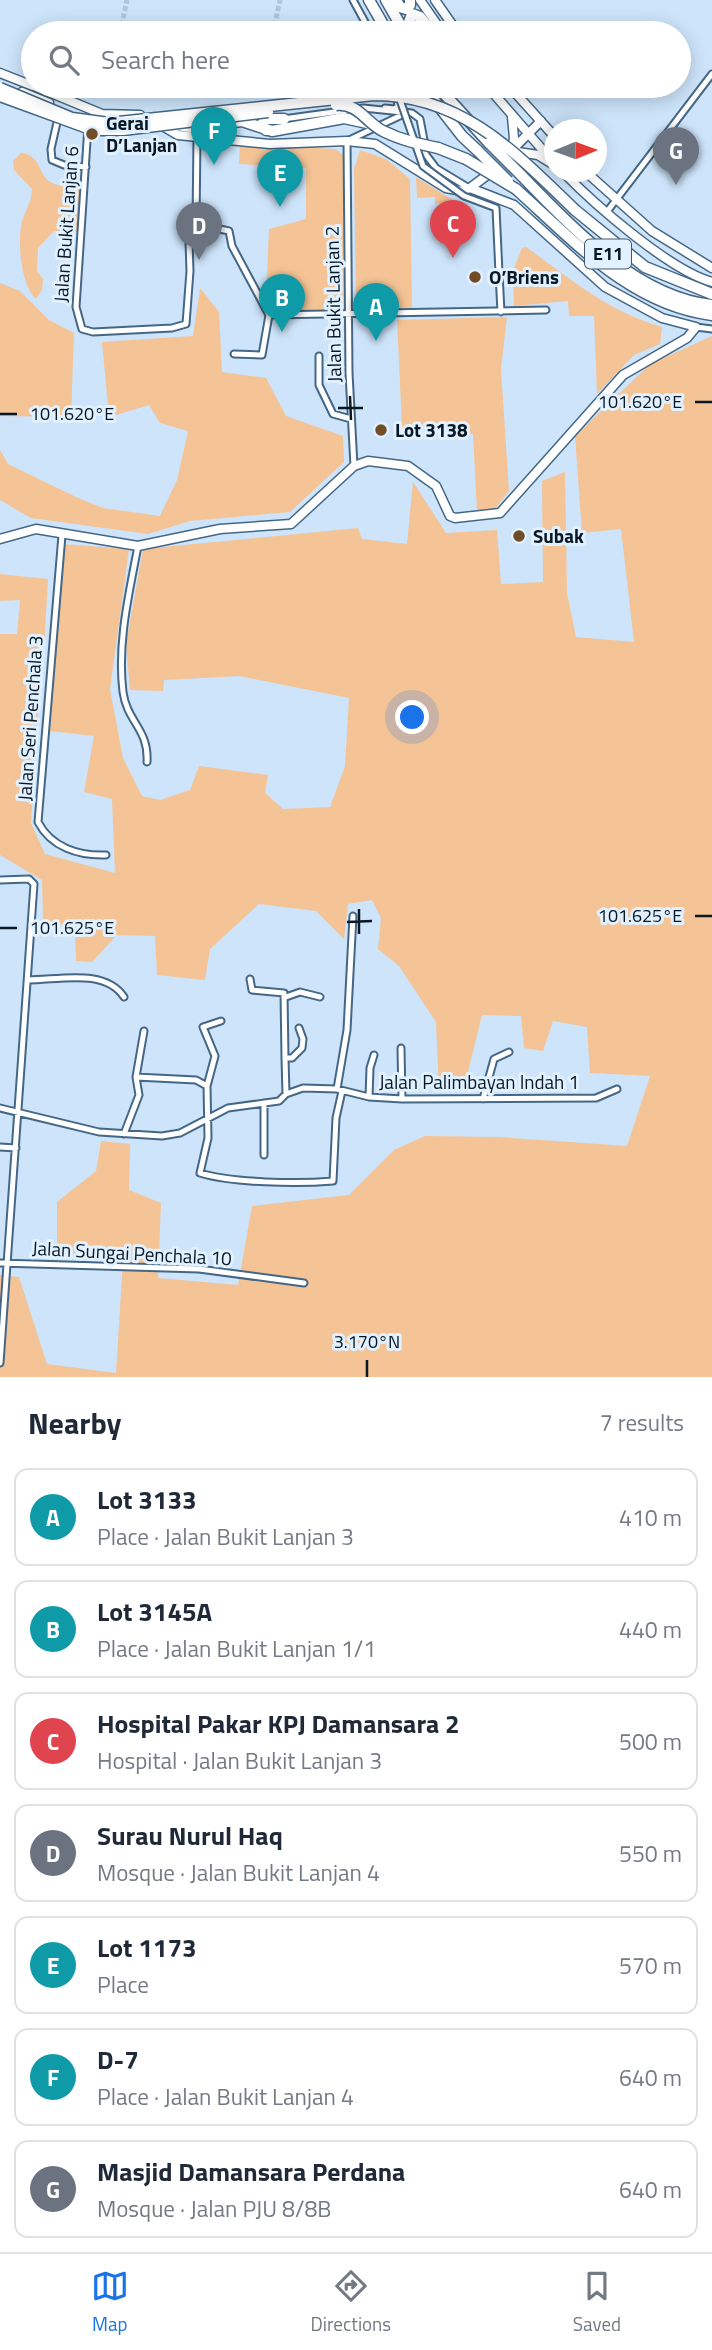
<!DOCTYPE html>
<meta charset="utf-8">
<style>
:root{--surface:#fff;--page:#f2f2f3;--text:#1f2937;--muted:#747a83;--line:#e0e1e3;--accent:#1a73e8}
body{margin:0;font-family:"Titillium Web",sans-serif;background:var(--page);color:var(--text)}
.compass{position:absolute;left:544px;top:119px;width:63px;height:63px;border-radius:50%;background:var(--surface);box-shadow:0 4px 18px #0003;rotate:89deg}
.you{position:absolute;left:413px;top:718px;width:24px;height:24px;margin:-18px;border:5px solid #fff;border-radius:50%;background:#1a73e8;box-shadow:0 0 0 10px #1a73e833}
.badge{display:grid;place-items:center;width:46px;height:46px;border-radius:50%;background:var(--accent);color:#fff;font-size:23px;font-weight:700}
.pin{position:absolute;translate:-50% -58px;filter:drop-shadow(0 2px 4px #0008)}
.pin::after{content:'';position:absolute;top:37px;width:24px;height:21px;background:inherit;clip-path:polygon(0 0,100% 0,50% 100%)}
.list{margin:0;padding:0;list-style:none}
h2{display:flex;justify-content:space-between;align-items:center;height:91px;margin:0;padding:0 28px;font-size:30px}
h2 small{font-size:23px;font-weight:400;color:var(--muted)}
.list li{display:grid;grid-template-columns:46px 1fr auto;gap:21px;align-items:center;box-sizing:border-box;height:98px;margin:0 14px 14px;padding:0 14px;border:2px solid var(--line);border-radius:14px}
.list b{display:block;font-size:26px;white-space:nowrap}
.list p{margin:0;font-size:23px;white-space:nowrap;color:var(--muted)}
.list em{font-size:23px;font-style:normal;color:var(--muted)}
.icon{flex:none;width:38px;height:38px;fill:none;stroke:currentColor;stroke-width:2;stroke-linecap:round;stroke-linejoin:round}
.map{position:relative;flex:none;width:712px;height:1377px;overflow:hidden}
.search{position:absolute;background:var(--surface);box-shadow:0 4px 18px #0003;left:21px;right:21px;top:21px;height:77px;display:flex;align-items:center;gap:18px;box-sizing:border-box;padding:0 24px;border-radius:38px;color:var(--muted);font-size:26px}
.sheet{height:875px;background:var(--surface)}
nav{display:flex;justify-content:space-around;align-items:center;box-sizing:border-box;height:98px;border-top:2px solid var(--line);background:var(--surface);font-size:19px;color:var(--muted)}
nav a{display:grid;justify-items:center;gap:4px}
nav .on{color:var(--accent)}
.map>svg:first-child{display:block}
</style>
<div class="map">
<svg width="712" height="1377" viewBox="0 0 712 1377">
<rect width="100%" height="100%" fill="#cde4fa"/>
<path fill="#f4c496" d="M240,144l96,5 7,6v148l-11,8 -59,1 -7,-13 3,-70 37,-10v-51l-67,-4z
M360,150l26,9 24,20 2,129 -53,1 -3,-4 -2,-136z
M21,153c20,1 17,23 31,30 8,4 20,4 29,6l-2,43 -25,-1 -16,17 -1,23 6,8 -1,11 -6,9c-15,-14 -18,-53 -15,-73 2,-13 11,-23 11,-37l-18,-19 -1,-9z
M416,177l40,25 -21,2v-7l-18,1z
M526,247c45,32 81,64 136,80l-2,17 -26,11 -37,39 -3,-78h-25l-1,-15 -54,5 -1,-35 9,-23z
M0,283l20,8 29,29 25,13 -3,84 -71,-1z
M200,288l19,24 3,60 44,6 20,38 57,20 1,26 -54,50 -100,9 -42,13 -117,-16 -31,-18v-50l8,14 68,33 27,11 57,8 17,-36 11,-49 -28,-8 -11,-18 -40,12 -7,-75 91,-6z
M507,317l-6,52 8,122 -14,18 -18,3 -4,-78 -36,2 -1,-11 -34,2 -5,-107z
M712,336v1041h-712v-102l19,2 28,87 69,9 7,-113 -66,-7v-51l39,-31 5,-30 29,3 -1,46 32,13 -3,75 80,7 14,-79 97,-11 45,-45 31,-14 73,1 129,9 23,-70 -60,-3 -3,-46 -34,-6 -10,30 -19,-3 -3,-32 -39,-1 -19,77 -24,-2 -3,-68 -37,-56 -21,-17 3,-31 -9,-18 -24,4 -4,35 -28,-28 -57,-7 -49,45 -5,31 -48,-5 -2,-39 -38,-1 -25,27 -16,-1 -1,-33 -32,-8 -1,-40 -42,-25v-221h17l3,-34 -20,1v-27l48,5 -5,87 -15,1 -1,13 13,4 -9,139 14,31 70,19 -3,-74 -28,-7 10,-56 -44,-5 12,-187 67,5 -19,140 13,69 19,38 18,4 30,-10 9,-24 69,9 -3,18 18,16 47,-2 15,-41 4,-68 -110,-22 -75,4 -1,11 -33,-1 -4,-46 17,-95 215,-21 4,11 45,5 6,-62 33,51 51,-3 4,54 42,-2 -1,-101 23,-9 2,121 9,44 58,5 -13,-113 -39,4 -7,-97 75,-72z"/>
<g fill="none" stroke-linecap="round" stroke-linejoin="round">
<path stroke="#b0c5da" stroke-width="5" stroke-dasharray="5 2.5" stroke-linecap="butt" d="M120,33l7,-33
M273,33l7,-33"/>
<g stroke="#446786" stroke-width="9">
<path id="street" d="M353,0l18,33
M385,108l10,1 3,-3 -3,-20
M58,118l-7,31 1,11 12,5 22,2
M283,119l80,-11 49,5 8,6 4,21
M88,126l-12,181 6,22 11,3 79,-4 14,-4 4,-53 -1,-30 7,-17 1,-87
M424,152l12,16 33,20
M606,213l106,-139
M196,224l33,7 3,15 37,69
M499,273l2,39
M269,315l277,-5
M696,327l16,2
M234,354l28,1 7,-40
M319,356v29l14,29 18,5
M354,466l-5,-93 -2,-232 59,-28
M62,535l-24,287c13,25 40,34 68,33
M138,546c-9,48 -21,97 -15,146 4,30 26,37 24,70
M0,880l29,-1 5,5 -34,479
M250,979l2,11 32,3 1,65
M28,980c31,0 77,-12 96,17
M286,997l14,-5 20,5
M144,1031l-8,46 60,3 11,6 1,52 -8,35c32,10 98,11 133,8l3,-63 6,-27
M401,1048l1,51
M207,1086l8,-30 -12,-29 18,-6
M337,1089l10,-59 6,-114
M286,1094l-1,-36h7l10,-10 1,-9 -4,-11
M369,1097l1,-29 4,-13
M483,1099l11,-40 15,-7
M0,1108l99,24 63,4 18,-3 48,-25 51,-7 7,-7 17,-6 34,1 32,8 33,2 194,-1 21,-9
M124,1134l15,-39 -3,-18
M0,1147l16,1
M264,1155v-52
M0,1263l199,6 105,14"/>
</g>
<g stroke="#446786" stroke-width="11">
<path id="secondary" d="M420,0l23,33
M435,0l23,33
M0,73l33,13
M34,86l68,28 38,1
M487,86l67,77
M509,86l45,50
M22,92l27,11
M512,149l2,-11 -2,-21
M511,151l27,4 13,8
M509,153l32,-32
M563,172c31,32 106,98 149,110
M586,172l66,59 60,37
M470,188l16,-12
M0,539l36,-10 102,17 82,-17 71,-5 63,-58 14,-5 40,5 28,20 14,30 5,2 45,-5 123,-138 64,-37 9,-11 -34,-9 -57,-31 -91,-82 -44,-17 -8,3 -16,-3 -71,-44 -28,-3 -77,3 -92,-9 -19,-11"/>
</g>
<g stroke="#446786" stroke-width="13">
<path id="highway" d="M369,0l19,33
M386,0l19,33
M396,0l4,7 6,2 4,-4v-5
M414,33l-5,-11 3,-8 8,3 13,16
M423,86l39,50 16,15
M437,86l52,57
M177,125l13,2 52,-6 30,10 72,-13 28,6
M266,130l-4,-6 3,-5h19
M438,148l28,11
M521,175c51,52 115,122 191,130
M516,189c58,52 115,116 196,126
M575,210l70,57 67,27"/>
</g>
<use href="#street" stroke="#fff" stroke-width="5"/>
<use href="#secondary" stroke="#fff" stroke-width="8"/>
<use href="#highway" stroke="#fff" stroke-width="10"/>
<g stroke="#446786" stroke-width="9" stroke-linecap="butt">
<path id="street-bridge" d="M400,100l23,66 41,30 32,12 3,65"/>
</g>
<g stroke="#446786" stroke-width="13" stroke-linecap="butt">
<path id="highway-bridge" d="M0,88l72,30 37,5 265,-28c88,0 142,58 201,115
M0,96l93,34h30l145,-18
M336,105c23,-2 29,17 47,26 18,9 36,13 55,17
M489,143l32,32
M478,151l30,30
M466,159l50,30"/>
</g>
<use href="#street-bridge" stroke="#fff" stroke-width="5"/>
<use href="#highway-bridge" stroke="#fff" stroke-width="10"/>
</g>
<path fill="none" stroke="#091824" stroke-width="2.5" d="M350,396l1,24M695,402h17M338,408h25M0,414h17M359,909v25M695,916h17M347,922l25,-1M0,928h17M367,1360v17"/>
<g fill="#714d27" stroke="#e1f1ff" stroke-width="2.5">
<circle cx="92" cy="134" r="7"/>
<circle cx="475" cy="277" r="7"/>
<circle cx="381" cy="430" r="7"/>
<circle cx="519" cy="536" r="7"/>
</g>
<g text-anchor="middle" stroke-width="6" stroke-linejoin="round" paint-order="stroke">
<rect fill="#e1f1ff" stroke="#4a5966" stroke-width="2" x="585" y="239.5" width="46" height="29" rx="5"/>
<g font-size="18" font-weight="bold" fill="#091824">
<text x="608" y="260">E11</text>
</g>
<g font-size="19" font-weight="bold" fill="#091824" stroke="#e1f1ff" text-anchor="start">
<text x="106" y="130">Gerai<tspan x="106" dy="22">D’Lanjan</tspan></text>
<text x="489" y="284">O’Briens</text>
<text x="395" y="437">Lot 3138</text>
<text x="533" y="543">Subak</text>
</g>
<g font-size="19" fill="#091824" stroke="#e1f1ff">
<text transform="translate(66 224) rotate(-86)" y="7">Jalan Bukit Lanjan 6</text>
<text transform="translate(333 304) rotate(-91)" y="7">Jalan Bukit Lanjan 2</text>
<text transform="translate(30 718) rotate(-86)" y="7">Jalan Seri Penchala 3</text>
<text x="479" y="1089">Jalan Palimbayan Indah 1</text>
<text transform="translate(132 1253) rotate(3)" y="7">Jalan Sungai Penchala 10</text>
</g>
</g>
<g font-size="18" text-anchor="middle" fill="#091824" stroke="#e1f1ff" stroke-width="6" stroke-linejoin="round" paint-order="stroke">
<text x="640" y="408">101.620°E</text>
<text x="72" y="420">101.620°E</text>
<text x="640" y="922">101.625°E</text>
<text x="72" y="934">101.625°E</text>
<text x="367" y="1348">3.170°N</text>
</g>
</svg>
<svg class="compass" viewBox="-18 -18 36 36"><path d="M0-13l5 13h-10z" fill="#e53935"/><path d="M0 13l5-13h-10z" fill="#747a83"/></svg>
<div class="you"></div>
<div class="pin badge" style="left:376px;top:341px;background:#0f9aa8">A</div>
<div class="pin badge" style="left:282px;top:332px;background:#0f9aa8">B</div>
<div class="pin badge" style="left:453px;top:258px;background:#e0444e">C</div>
<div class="pin badge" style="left:199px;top:260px;background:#6b7280">D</div>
<div class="pin badge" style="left:280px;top:207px;background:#0f9aa8">E</div>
<div class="pin badge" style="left:214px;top:165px;background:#0f9aa8">F</div>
<div class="pin badge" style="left:676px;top:185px;background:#6b7280">G</div>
<div class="search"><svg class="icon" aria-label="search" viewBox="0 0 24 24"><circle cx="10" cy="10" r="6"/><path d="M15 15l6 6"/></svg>Search here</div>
</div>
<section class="sheet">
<h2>Nearby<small>7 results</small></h2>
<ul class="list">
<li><span class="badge" style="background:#0f9aa8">A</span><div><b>Lot 3133</b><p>Place · Jalan Bukit Lanjan 3</p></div><em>410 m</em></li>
<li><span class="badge" style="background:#0f9aa8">B</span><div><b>Lot 3145A</b><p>Place · Jalan Bukit Lanjan 1/1</p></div><em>440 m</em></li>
<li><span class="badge" style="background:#e0444e">C</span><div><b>Hospital Pakar KPJ Damansara 2</b><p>Hospital · Jalan Bukit Lanjan 3</p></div><em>500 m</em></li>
<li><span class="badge" style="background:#6b7280">D</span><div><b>Surau Nurul Haq</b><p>Mosque · Jalan Bukit Lanjan 4</p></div><em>550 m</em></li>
<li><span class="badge" style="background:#0f9aa8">E</span><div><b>Lot 1173</b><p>Place</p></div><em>570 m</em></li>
<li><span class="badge" style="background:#0f9aa8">F</span><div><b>D-7</b><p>Place · Jalan Bukit Lanjan 4</p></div><em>640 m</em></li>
<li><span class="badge" style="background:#6b7280">G</span><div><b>Masjid Damansara Perdana</b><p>Mosque · Jalan PJU 8/8B</p></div><em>640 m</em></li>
</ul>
</section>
<nav>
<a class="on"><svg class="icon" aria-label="map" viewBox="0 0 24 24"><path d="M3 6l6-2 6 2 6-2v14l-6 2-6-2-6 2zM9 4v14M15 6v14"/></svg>Map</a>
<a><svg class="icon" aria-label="directions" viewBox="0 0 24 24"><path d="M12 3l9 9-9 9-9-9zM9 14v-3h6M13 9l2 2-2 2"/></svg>Directions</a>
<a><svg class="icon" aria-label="saved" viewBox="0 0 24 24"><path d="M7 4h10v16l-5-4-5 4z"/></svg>Saved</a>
</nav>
